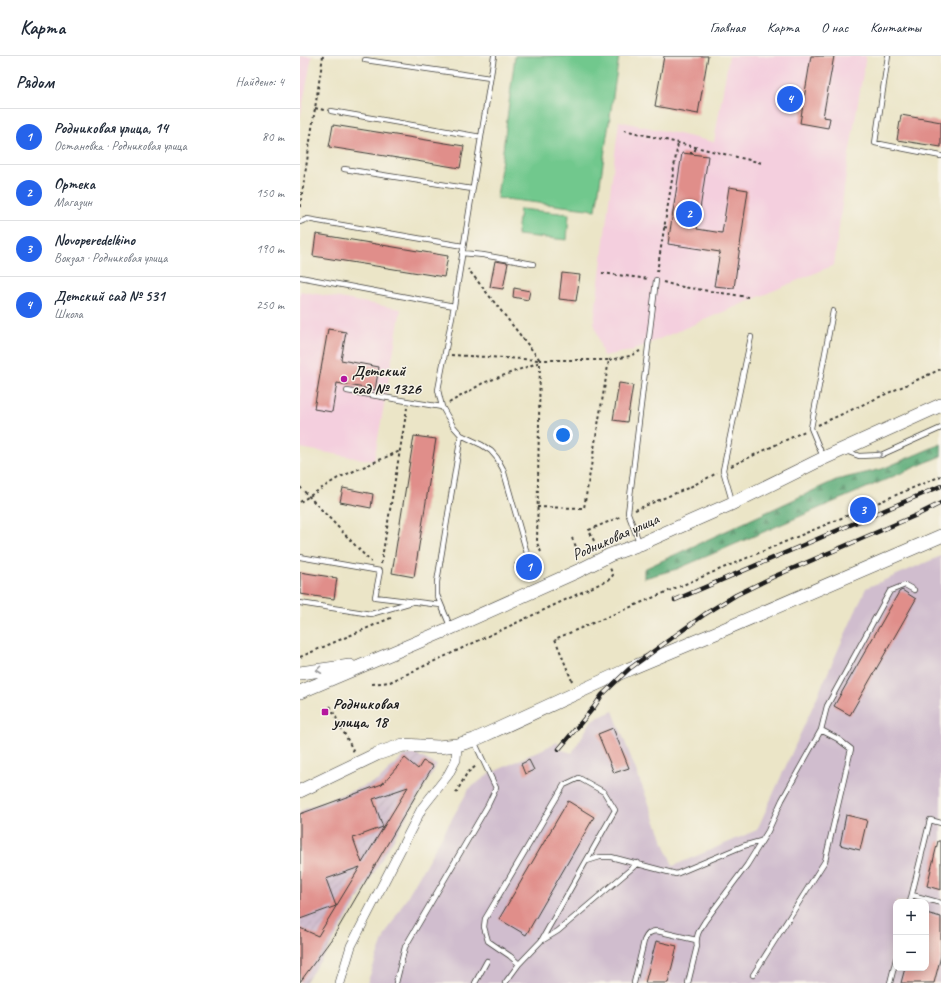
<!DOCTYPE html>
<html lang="ru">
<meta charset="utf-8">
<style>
:root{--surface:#fff;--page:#f6f6f7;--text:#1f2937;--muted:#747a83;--line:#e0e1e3;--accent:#2563eb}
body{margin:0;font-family:Caveat,sans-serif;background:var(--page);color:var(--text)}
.controls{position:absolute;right:12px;bottom:12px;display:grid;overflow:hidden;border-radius:8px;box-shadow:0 2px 10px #0003}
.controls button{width:36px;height:36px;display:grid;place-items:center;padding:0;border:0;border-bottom:1px solid var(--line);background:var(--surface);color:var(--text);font:20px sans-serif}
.you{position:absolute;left:263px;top:379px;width:14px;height:14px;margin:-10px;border:3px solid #fff;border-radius:50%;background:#1a73e8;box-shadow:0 0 0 6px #1a73e833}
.badge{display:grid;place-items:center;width:26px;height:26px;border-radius:50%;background:var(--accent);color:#fff;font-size:13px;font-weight:700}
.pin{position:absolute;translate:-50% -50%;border:2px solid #fff;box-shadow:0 1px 4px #0006}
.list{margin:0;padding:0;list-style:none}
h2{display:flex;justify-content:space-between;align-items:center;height:52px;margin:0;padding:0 16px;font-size:17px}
h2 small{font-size:13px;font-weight:400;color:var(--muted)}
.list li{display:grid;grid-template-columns:26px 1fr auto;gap:12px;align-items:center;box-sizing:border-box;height:56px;padding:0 16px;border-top:1px solid var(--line)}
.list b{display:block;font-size:15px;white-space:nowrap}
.list p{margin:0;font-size:13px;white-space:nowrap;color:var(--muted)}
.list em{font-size:13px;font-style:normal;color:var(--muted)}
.map{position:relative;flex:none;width:641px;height:927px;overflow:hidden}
header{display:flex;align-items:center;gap:24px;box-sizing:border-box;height:56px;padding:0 20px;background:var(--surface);border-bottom:1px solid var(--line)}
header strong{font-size:19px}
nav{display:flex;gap:22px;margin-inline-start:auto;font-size:14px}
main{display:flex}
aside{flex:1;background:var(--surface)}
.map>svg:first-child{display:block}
</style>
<header>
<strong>Карта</strong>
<nav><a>Главная</a><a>Карта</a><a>О нас</a><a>Контакты</a></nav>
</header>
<main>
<aside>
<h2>Рядом<small>Найдено: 4</small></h2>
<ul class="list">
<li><span class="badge">1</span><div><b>Родниковая улица, 14</b><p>Остановка · Родниковая улица</p></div><em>80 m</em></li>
<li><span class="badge">2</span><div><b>Ортека</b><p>Магазин</p></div><em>150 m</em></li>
<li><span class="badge">3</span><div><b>Novoperedelkino</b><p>Вокзал · Родниковая улица</p></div><em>190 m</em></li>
<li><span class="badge">4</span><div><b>Детский сад № 531</b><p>Школа</p></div><em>250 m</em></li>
</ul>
</aside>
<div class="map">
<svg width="641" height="927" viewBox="0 0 641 927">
<defs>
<pattern id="industrial-furrows" width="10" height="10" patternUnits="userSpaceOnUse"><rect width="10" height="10" fill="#d0bdce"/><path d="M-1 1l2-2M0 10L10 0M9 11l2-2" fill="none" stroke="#b2a2b0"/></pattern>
<pattern id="forest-firs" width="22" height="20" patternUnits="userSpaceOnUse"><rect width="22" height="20" fill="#5cac78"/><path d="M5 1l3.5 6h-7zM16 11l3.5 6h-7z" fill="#4b8b62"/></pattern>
</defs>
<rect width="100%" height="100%" fill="#f7f3e8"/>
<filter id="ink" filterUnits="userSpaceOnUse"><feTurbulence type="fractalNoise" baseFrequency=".025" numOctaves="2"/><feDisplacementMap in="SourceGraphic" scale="8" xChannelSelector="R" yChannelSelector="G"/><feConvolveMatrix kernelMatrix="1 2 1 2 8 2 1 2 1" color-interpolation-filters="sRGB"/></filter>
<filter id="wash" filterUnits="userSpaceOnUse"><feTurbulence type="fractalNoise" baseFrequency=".012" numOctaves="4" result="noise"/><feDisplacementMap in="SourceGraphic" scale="16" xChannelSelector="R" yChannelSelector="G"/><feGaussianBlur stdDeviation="0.9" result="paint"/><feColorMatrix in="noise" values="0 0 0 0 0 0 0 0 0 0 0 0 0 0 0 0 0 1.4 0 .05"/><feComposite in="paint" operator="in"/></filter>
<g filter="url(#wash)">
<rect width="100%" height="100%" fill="#ebe5c7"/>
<path fill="#f4cfde" d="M0,0h12l-12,63z
M429,0h137l-19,111 -13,98 -203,86 -28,5 -9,-34 25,-201 95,21z
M0,235l101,18 -27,152 -74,-13z"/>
<path fill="url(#industrial-furrows)" d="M113,697l24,12 -104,177 -28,41h-5v-172l79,-31 24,-24z"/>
<path fill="#d0bdce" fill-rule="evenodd" d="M641,500v427h-574l18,-48 84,-146 20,-15 69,-32 1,7 13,4 20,-33 21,-9 60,155 84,-36 109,-242zM596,846h30v66h-30z"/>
<path fill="#71c88d" stroke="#467254" d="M215,0h104l-23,154 -99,-12z
M220,153l49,5 -2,26 -50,-5z"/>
<path fill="url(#forest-firs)" stroke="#3c644a" d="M641,388v12l-264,113 -33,9v-9l192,-89 46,-11z"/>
<g id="blocks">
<path fill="#e08e8a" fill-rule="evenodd" d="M364,0h44l-10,58 -43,-8z
M511,0h23l-11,61 7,1 -2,10 -28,-5z
M601,59l40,7v25l-44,-7z
M33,69l131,21 -4,22 -131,-21z
M382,97l26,3 -11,73 25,4 7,-46 19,3 -14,98 -20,-2 6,-34 -52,-8z
M16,178l132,22 -4,21 -131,-21z
M195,205l13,2 -5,26 -13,-2z
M262,217l18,2 -4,26 -17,-2z
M214,232l16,3 -2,9 -15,-3z
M28,273l18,3 -5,28 38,7 -4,23 -38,-7 -5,29 -18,-3z
M319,327l14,2 -6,37 -14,-2z
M114,380l22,3 -22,138 -22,-4z
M43,432l30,6 -2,14 -31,-6z
M0,516l37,6 -3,21 -34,-5z
M602,534l14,9 -66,116 -16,-9 65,-114z
M313,672l16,40 -15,5 -16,-39z
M105,702l13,11 5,-8 10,5 -100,171 -33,45v-54l18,8 42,-69 -34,12 10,27 -36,13v-105l82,-30zM108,731l-25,41 -21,35 -9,-25 30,-11 -10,-28z
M229,704l5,10 -9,4 -4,-10z
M268,745l26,16 -68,118 -27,-16z
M546,759l21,5 -7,30 -20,-5z
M638,785h3v49l-14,-4z
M626,857l15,4v39l-7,27h-33l4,-15h21z
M356,885l21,5 -9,37h-23z"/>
</g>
</g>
<g filter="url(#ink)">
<use href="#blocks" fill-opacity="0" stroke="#3b3a36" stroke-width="1"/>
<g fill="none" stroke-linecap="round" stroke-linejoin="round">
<g stroke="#3b3a36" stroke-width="6">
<path id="lane" d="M194,0l-40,250 -16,84 4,17 11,19 8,9 21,10 9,6 6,7 6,11 25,88
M588,0l-13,87 66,13
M65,4l125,18
M31,55l150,26
M44,113l128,20
M0,166l7,-3 156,27
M162,197l21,2 50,9
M0,221l154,29
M47,335l95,16
M546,395l13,5 22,-1 60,-27
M523,401l-12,-29 22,-117
M432,445l-9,-31 28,-133
M339,486l-11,-29 28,-233
M0,501l80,14 -5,26 66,8
M0,547l71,11 41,-12
M150,570l-13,-31v-13l24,-147
M287,805l13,-4h11l65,17 67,-28 18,-5
M612,839l29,8
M610,846l20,-82 11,3
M243,884l15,-9 80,-68
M453,919l72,-114 26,-112 -13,-10 -17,-9
M96,927l9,-36 83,-142 8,-17 -22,-47
M175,927l12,-22
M205,927l14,-19 22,-23 74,-131 -11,-18 -25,-14 -15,7 -79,134 -1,8 4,14 22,15 9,8
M334,927l10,-42c3,-7 6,-10 13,-10l39,9
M388,927l9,-37c-2,-10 3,-17 8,-25l42,-56 21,-34 14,-31 39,-70 6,-24 63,-115 15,-6 9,5
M590,927l6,-24"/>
</g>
<g stroke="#3b3a36" stroke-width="10">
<path id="street" d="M40,927l11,-37 71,-138 26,-33 8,-15 1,-15"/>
</g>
<g stroke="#3b3a36" stroke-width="14">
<path id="secondary" d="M0,617l50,-7
M0,636l151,-64 127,-57 32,-16 30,-11 93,-41 91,-45 117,-53
M0,735l77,-37 26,-9 35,2 19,-2 17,-5 155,-71 89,-37 223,-96"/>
</g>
<path stroke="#3b3a36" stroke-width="2" stroke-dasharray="3 3" stroke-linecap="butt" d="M15,52l9,2
M324,74l138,33
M390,97h4l2,-6
M0,151l23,-151
M364,171l7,1
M357,216l21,-129
M302,217l47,6
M363,226l14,4 71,11
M151,299l89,5 -72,-91
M309,304l21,-4 10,-5
M149,347l34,-20 57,-21
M518,369l123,-56
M431,410l74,-35
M0,431l71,75
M0,446l38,-24 62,-27
M237,451l47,1 25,-148h-69l-3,183 4,9
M335,454l53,-22 29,-15
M272,482l5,11
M294,485l-5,-11 33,-14
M81,508l26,-156
M219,519l-5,-10 8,-4
M0,601l93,-40
M272,625l-17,-42 386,-163
M72,628l18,-2 220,-103 3,-4 -3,-7
M30,650l24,46
M156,737l11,-20 9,-7"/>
<use href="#lane" stroke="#fff" stroke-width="4.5"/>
<use href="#street" stroke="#fff" stroke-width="9"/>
<use href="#secondary" stroke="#fff" stroke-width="13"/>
<g stroke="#1c1c1c" stroke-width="4.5">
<path id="rail" d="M375,544l266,-114
M259,693l35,-42 8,-12 27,-26 76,-55 31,-19 37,-18 146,-63 22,-11"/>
</g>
<use href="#rail" stroke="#f7f3e8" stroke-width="3" stroke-dasharray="9" stroke-linecap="butt"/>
</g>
<defs><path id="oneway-chevron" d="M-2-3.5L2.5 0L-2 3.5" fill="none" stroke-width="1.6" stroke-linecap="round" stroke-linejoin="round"/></defs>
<g stroke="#999">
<use href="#oneway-chevron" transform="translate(580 398) rotate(-13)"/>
<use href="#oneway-chevron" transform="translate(19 614) rotate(173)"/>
</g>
</g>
<g fill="#b5179e" stroke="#f7f3e8" stroke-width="1.5">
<circle cx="44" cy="323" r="4"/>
<rect x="21" y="652" width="8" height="8" rx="2"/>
</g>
<g text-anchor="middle" stroke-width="3" stroke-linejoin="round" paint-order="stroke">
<g font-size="16" font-weight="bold" fill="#1c1c1c" stroke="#f7f3e8" text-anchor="start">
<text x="52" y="320">Детский<tspan x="52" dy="18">сад № 1326</tspan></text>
<text x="33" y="653">Родниковая<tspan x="33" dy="18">улица, 18</tspan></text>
</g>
<g font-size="16" fill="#1c1c1c" stroke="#f7f3e8">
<text transform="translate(315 480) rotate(-24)" y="6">Родниковая улица</text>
</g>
</g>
</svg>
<div class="controls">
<button>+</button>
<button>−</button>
</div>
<div class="you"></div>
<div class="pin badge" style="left:229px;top:511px">1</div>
<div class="pin badge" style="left:389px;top:158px">2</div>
<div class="pin badge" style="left:563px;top:454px">3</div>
<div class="pin badge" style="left:490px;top:43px">4</div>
</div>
</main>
